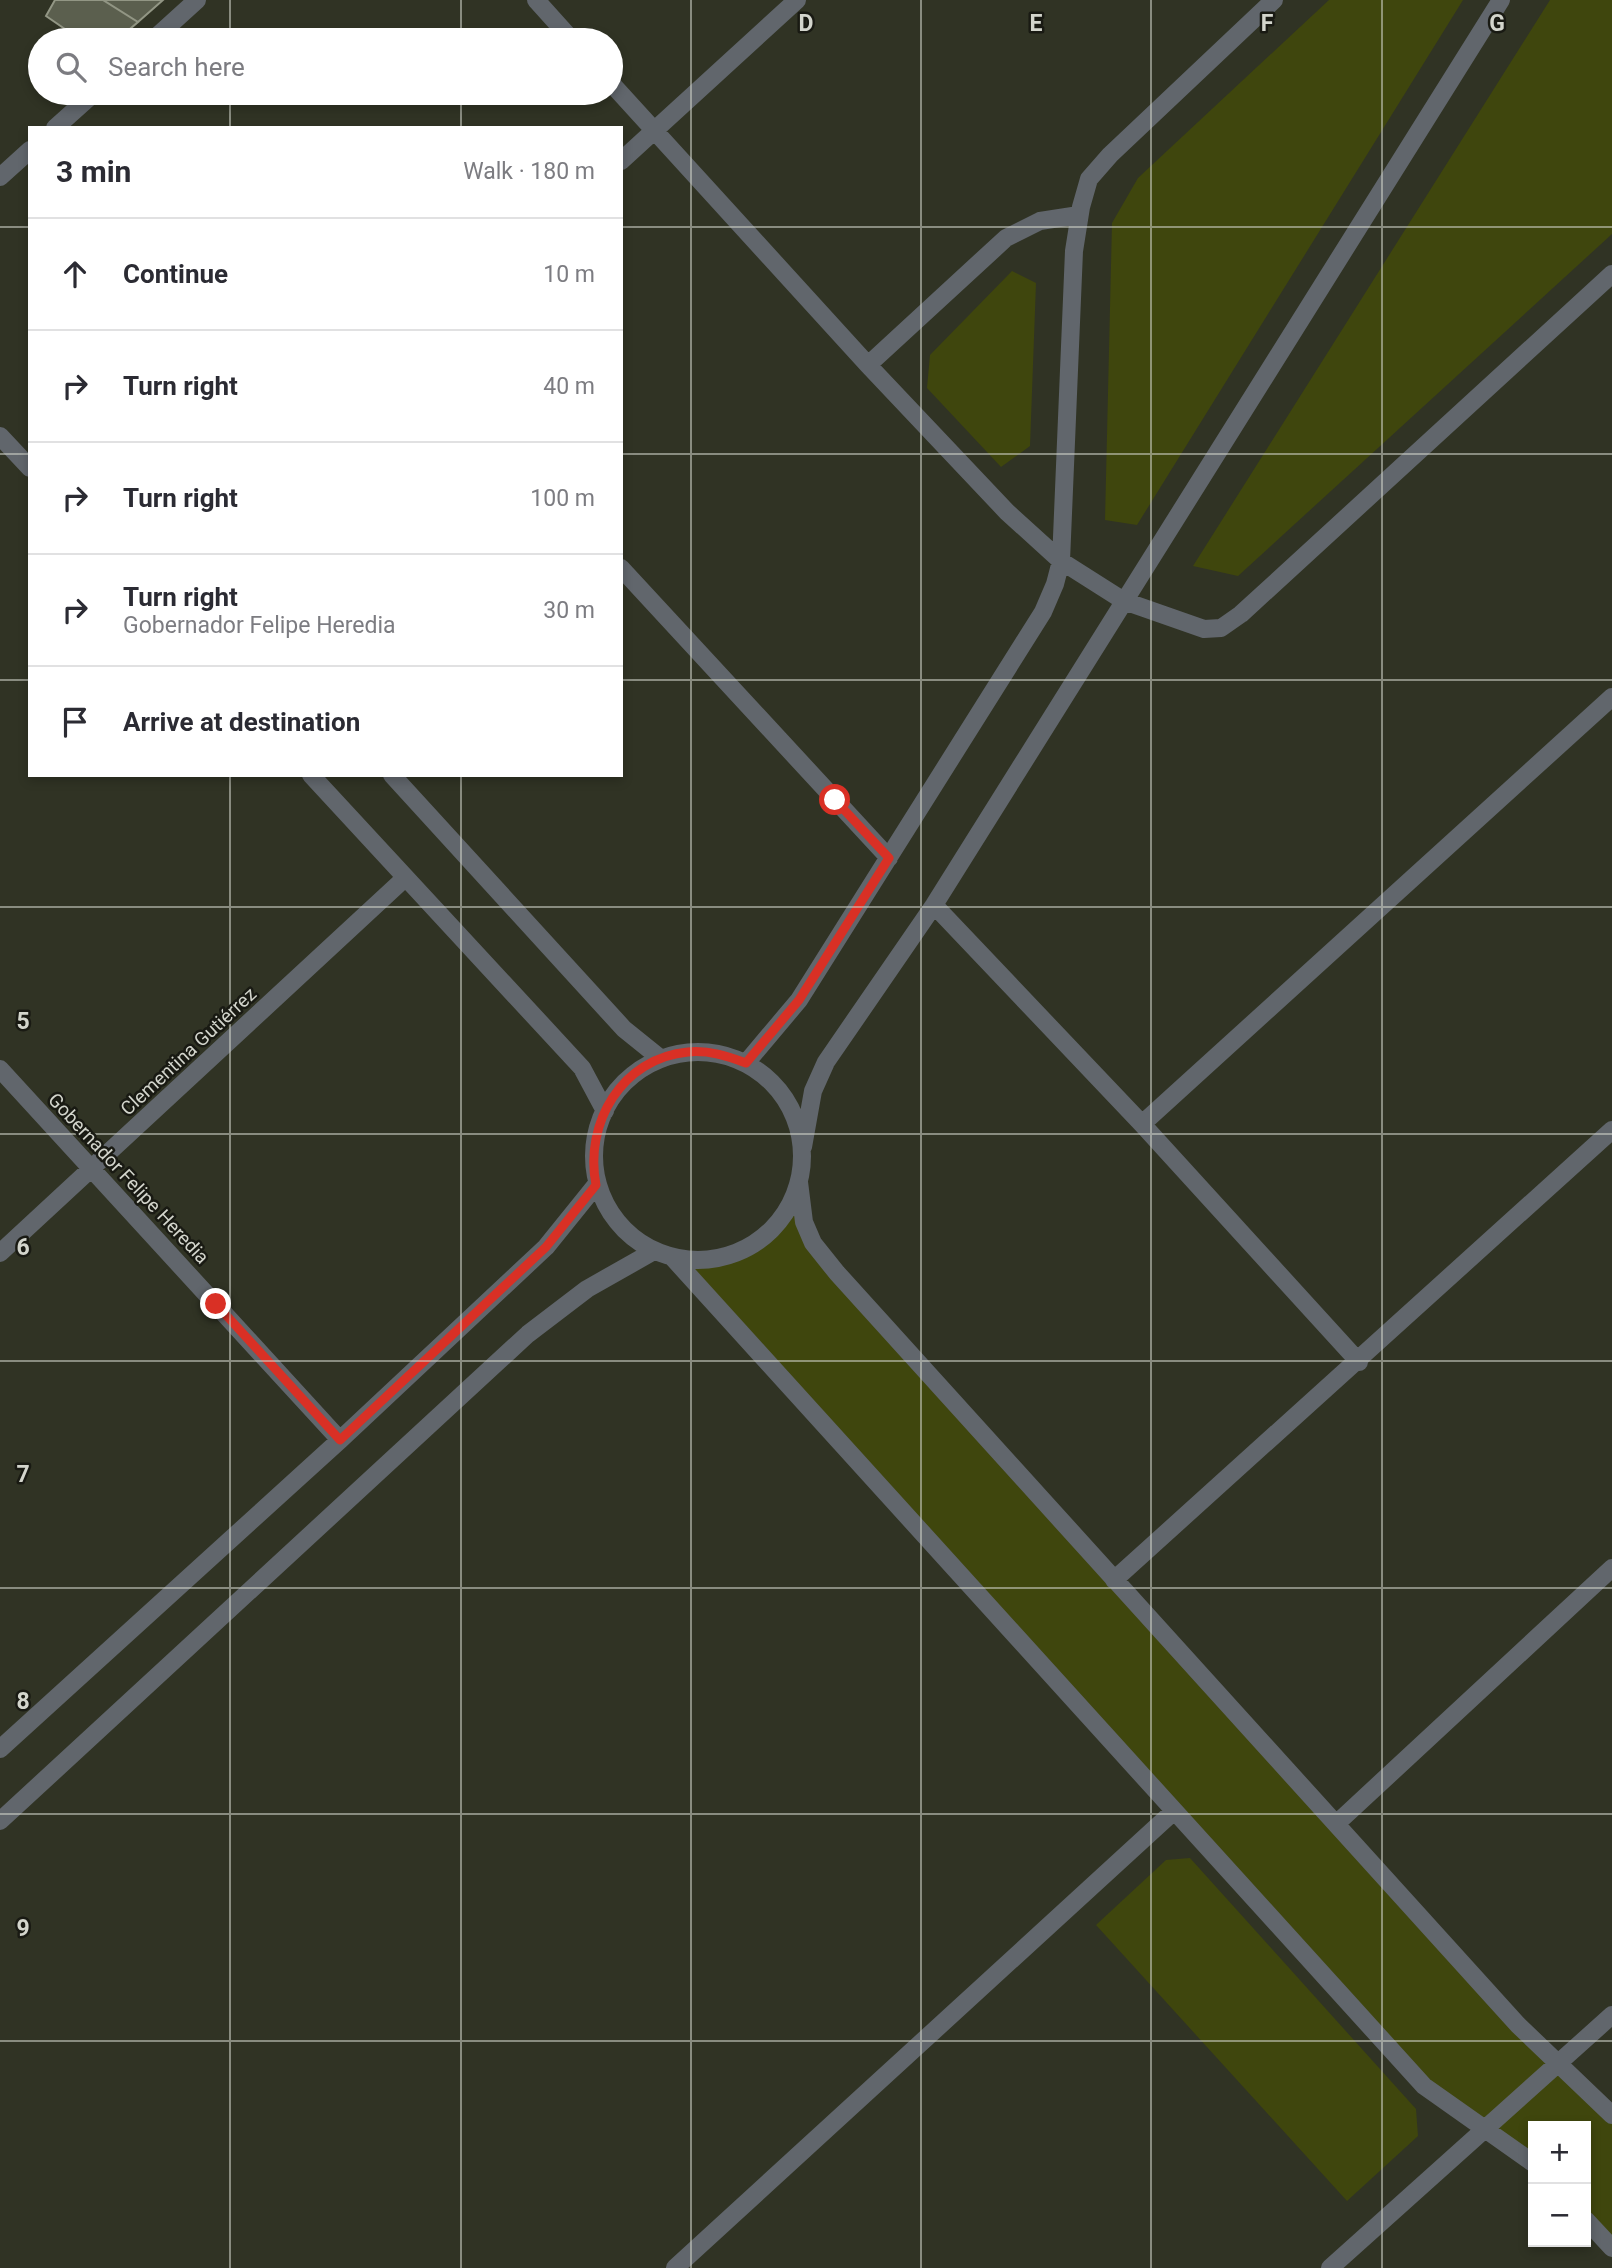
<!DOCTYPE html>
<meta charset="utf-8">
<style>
:root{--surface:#fff;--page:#f2f2f3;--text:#2b2b33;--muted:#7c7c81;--line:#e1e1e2}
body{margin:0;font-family:Roboto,sans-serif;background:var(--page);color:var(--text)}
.controls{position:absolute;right:21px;bottom:21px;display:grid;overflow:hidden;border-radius:0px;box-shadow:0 4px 10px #0003}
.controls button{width:63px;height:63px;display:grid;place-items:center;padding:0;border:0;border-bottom:2px solid var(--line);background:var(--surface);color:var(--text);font:35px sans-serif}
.stop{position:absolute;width:21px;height:21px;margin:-16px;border:5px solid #d93025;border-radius:50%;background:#fff}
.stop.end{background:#d93025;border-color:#fff;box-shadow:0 2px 7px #0008}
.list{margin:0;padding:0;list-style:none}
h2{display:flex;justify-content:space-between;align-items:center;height:91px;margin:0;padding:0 28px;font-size:30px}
h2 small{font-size:23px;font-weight:400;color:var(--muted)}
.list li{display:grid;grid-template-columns:46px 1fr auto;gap:21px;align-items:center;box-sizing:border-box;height:112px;padding:0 28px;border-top:2px solid var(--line)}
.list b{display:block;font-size:26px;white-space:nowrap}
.list p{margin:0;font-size:23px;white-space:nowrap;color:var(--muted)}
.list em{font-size:23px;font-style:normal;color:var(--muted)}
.icon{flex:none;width:38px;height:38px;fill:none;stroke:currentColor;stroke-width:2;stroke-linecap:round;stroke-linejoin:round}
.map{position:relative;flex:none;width:1612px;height:2268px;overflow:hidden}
.search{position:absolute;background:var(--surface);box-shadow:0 4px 10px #0003;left:28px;top:28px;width:595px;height:77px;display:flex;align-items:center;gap:18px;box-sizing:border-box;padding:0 24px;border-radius:38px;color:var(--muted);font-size:26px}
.panel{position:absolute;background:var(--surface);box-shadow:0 4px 10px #0003;left:28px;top:126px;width:595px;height:651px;border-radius:0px}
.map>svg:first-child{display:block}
</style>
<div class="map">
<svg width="1612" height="2268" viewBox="0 0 1612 2268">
<rect width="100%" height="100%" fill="#303324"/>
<path fill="#3f460d" d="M1329,0h134l-326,525 -32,-5 7,-297 26,-45z
M1550,0h62v234l-374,342 -45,-10z
M1012,271l24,12 -6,163 -29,21 -74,-79 3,-33z
M801,1198l12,45 799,872v133l-26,-28v-94h-53v37l-109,-77 -751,-828 63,-5z
M1190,1858l226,251 2,27 -71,65 -251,-276 70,-65z"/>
<path fill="#5b5f4e" stroke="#929684" stroke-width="2" d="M55,0h48l35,22 -21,18h-36l-35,-24z
M103,0h60l-25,22z"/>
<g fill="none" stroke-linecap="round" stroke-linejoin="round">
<path stroke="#61666c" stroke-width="18" d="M536,0l36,40
M153,40l44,-40
M611,83l257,282 139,147 54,49 63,40 80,28 17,-1 20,-14 371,-340
M55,128l39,-35
M621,161l176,-161
M0,177l30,-27
M868,365l138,-127 34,-17 39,-6
M0,436l30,32
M621,568l268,290
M311,775l271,293 23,43
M392,775l232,254 36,29
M934,905l208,219 217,238
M594 1156a104 104 0 1 1 208 0a104 104 0 1 1-208 0Z
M746,1063l53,-63 244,-388 12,-28 6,-23 13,-310 7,-44 8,-28 21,-24 164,-155
M0,1069l340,371
M1142,1124l470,-427
M803,1147l10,-56 13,-29 108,-157 567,-905
M799,1182l5,40 9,21 24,30 681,752 94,90
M0,1253l405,-375
M673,1258l751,828 109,77
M1114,1580l498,-450
M0,1749l340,-309 206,-193 50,-62
M0,1821l528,-487 59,-45 67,-38
M1336,1824l276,-256
M1586,2220l26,28
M675,2268l499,-457
M1330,2268l282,-253"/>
</g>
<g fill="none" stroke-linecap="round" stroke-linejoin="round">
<path stroke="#d93025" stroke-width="9" d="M216,1304l124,136 206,-193 50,-62c-12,-62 26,-127 92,-133 21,-2 39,4 58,11l53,-63 90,-142 -54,-58"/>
</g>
<path fill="none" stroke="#d3d5cc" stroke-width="2" stroke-opacity="0.55" d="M230,0v40M461,0v40M691,0v2268M921,0v2268M1151,0v2268M1382,0v2268M230,93v35M461,93v35M0,227h30M621,227h991M0,454h30M621,454h991M0,680h30M621,680h991M230,775v1493M461,775v1493M0,907h1612M0,1134h1612M0,1361h1612M0,1588h1612M0,1814h1612M0,2041h1612"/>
<g text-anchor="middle" stroke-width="5" stroke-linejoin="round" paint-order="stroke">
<g font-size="19" fill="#d3d5cc" stroke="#191a13">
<text transform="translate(188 1051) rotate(-43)" y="7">Clementina Gutiérrez</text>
<text transform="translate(129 1178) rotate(47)" y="7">Gobernador Felipe Heredia</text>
</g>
</g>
<g font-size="23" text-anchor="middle" font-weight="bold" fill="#d3d5cc" stroke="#191a13" stroke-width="5" stroke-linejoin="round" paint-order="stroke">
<text x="806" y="31">D</text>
<text x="1036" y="31">E</text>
<text x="1267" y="31">F</text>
<text x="1497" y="31">G</text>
<text x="23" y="1029">5</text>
<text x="23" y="1255">6</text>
<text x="23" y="1482">7</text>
<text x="23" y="1709">8</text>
<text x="23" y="1936">9</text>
</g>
</svg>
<div class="controls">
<button>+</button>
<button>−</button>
</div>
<div class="stop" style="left:835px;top:800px"></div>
<div class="stop end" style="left:216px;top:1304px"></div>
<div class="search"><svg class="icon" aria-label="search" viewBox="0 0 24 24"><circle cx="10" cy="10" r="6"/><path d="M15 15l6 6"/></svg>Search here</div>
<section class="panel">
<h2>3 min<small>Walk · 180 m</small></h2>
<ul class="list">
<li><svg class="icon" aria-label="ahead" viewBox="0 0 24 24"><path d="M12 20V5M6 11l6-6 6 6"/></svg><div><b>Continue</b></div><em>10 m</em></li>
<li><svg class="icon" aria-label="right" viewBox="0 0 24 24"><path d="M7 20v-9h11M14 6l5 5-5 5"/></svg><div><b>Turn right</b></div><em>40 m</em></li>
<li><svg class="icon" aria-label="right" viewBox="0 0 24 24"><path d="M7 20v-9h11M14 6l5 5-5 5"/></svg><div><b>Turn right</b></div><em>100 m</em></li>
<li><svg class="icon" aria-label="right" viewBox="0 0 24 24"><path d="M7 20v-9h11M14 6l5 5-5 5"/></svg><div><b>Turn right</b><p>Gobernador Felipe Heredia</p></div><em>30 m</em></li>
<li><svg class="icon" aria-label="arrive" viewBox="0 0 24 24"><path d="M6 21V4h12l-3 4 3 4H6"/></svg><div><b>Arrive at destination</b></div></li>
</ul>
</section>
</div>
